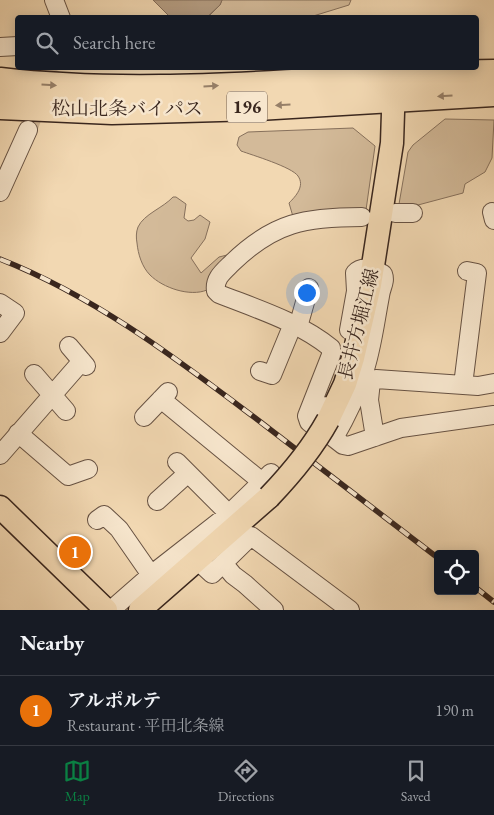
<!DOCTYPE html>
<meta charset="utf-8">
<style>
:root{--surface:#171b24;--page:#242831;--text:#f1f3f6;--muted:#9ea1a6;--line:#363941;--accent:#0b8043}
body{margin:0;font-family:"EB Garamond","Noto Serif JP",serif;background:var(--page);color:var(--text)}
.controls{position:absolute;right:15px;bottom:15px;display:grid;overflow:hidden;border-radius:5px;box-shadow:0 2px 12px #0003}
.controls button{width:45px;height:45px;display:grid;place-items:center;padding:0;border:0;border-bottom:1px solid var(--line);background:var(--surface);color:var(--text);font:25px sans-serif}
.you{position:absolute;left:306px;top:292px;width:18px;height:18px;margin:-12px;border:4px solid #fff;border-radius:50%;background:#1a73e8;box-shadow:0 0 0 8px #1a73e833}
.badge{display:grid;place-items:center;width:32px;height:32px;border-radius:50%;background:var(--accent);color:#fff;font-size:16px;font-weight:700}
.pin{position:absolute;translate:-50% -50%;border:2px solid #fff;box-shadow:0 1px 5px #0006}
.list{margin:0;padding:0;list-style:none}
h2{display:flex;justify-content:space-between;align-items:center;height:65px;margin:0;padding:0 20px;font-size:21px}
h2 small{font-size:16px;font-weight:400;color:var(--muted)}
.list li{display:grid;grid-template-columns:32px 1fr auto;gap:15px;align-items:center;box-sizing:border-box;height:70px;padding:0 20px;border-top:1px solid var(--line)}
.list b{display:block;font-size:19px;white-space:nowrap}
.list p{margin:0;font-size:16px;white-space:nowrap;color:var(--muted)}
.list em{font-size:16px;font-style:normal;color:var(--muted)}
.icon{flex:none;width:28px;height:28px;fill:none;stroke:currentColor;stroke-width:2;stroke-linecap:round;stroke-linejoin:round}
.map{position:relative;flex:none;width:494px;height:610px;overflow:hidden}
.search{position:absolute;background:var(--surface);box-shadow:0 2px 12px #0003;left:15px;right:15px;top:15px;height:55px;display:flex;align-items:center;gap:12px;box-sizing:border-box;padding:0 18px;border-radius:5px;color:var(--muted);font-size:19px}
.sheet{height:135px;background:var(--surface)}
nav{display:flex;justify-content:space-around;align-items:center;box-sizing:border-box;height:70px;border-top:1px solid var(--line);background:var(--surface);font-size:14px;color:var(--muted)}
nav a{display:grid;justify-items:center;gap:2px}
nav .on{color:var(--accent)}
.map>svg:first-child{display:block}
</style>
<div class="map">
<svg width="494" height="610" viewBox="0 0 494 610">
<rect width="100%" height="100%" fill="#f2d8b2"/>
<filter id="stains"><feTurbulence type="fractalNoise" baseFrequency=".004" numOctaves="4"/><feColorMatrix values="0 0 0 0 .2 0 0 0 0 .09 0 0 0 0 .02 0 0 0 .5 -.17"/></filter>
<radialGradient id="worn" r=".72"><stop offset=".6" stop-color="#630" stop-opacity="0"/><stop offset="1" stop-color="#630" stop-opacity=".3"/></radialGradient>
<path fill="#d3ba99" stroke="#86705c" d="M222,0h129l-2,5 -39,12 -103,1 13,-13z
M445,119l49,1 -2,38 -7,14 -20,12 -2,9 -45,12 -19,-1 9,-52 5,-7z
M353,128l22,18 -9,64 -72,10 -5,-17c7,-7 16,-17 9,-27 -6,-9 -46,-21 -57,-25l-4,-6 2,-8 9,-5z
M173,197h3l10,7 -2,14 4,3 6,-1 6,-5 10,7 -5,17 -14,19 10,15 18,-16 12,-3 -24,36c-17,7 -44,-2 -57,-15 -8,-8 -12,-21 -13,-32 -1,-5 -1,-11 1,-16 6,-13 25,-19 35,-30z"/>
<path fill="#b39b80" stroke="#826c59" d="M153,0h69l-2,5 -13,12 -36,1z"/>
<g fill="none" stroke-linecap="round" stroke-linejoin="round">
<path stroke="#cdb494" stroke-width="18" stroke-dasharray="18 9" stroke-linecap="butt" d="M28,130l23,-62"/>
<g stroke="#675243" stroke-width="20">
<path id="minor" d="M54,0l7,18
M0,47l18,-1
M0,192l28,-62
M492,212l2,8
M395,213h18
M0,303l15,10 -15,20
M298,327l11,-39
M349,330l7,-39 -1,-18c7,-8 19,-4 28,1 3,8 -2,13 -3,22 -5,26 -8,54 -17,79 -7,22 -18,44 -29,63l9,7 5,1 53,-18 93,-13
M69,346l17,20
M260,371l12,4 21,-51
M34,374l32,37
M463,385l14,-112 -10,-2
M161,399l101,83
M324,406l-10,20 -5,-4 -2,-6 24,-61v-7c-32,-26 -74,-39 -112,-54l-3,-3c-2,-13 8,-20 16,-28 42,-41 74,-46 130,-46
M144,417l24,-25
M18,433l50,43 20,-7
M375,437l-6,-37 2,-19 5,-2 102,7 16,-3
M0,455l82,-94
M177,462l52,52
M157,501l31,-28
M97,520l7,-5 15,14 32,46
M198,561l14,13 39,-38 99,74
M223,563l10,12 12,9 29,26
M111,610l40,-35 78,-61 42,-41"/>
</g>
<g stroke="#39261e" stroke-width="25">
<path id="major" d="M328,420l17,-36 8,-26 17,-73 22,-142 2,-61
M0,507l106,103
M140,610l129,-113"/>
</g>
<g stroke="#39261e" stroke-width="29">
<path id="highway" d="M0,81c130,15 262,3 391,-3 35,-2 69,-5 103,-5
M0,106l112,5 146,-4 236,-14"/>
</g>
<use href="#minor" stroke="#f7e6cd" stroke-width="18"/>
<use href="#major" stroke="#f2d8b2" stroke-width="22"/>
<use href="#highway" stroke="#f2d8b2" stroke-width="26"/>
<g stroke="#39261e" stroke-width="5.5">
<path id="rail" d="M0,259c94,37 174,98 254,158 61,47 123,94 184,141
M475,587l19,15"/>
</g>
<use href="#rail" stroke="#f7e6cd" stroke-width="4" stroke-dasharray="11" stroke-linecap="butt"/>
<g stroke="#39261e" stroke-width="25" stroke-linecap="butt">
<path id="major-bridge" d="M269,497c23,-24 43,-48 59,-77"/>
</g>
<use href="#major-bridge" stroke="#f2d8b2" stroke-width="22"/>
</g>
<defs><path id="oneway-solid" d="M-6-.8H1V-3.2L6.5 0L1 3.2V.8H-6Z" transform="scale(1.25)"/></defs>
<g fill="#967f68">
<use href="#oneway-solid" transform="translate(49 85) rotate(3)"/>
<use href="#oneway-solid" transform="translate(211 86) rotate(-3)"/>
<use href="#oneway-solid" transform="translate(445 96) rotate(176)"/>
<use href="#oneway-solid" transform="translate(283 105) rotate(177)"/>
</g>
<g text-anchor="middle" stroke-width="5" stroke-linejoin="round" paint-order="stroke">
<rect fill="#f7e6cd" stroke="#726052" stroke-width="1" x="227" y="91.5" width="40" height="31" rx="4"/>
<g font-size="18" font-weight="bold" fill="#39261e">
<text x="247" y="113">196</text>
</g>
<g font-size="19" fill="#39261e" stroke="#f7e6cd">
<text x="127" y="115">松山北条バイパス</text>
<text transform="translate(358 324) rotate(-76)" y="7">長井方堀江線</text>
</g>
</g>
<rect width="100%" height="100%" filter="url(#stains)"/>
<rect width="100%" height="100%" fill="url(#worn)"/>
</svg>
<div class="controls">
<button><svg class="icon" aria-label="locate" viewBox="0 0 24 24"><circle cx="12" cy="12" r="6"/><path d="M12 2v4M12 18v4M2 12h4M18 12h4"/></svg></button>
</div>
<div class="you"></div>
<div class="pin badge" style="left:75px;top:552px;background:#e8710a">1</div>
<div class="search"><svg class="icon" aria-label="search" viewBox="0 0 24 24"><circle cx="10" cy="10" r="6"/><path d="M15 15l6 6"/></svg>Search here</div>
</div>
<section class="sheet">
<h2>Nearby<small></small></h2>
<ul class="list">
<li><span class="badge" style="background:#e8710a">1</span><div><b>アルポルテ</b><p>Restaurant · 平田北条線</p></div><em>190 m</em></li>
</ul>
</section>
<nav>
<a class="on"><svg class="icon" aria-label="map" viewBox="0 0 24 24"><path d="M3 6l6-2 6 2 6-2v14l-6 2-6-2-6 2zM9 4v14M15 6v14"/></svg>Map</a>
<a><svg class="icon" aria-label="directions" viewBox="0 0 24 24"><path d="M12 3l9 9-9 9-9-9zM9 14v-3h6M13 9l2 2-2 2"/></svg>Directions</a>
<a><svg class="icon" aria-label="saved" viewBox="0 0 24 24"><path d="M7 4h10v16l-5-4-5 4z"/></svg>Saved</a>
</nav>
